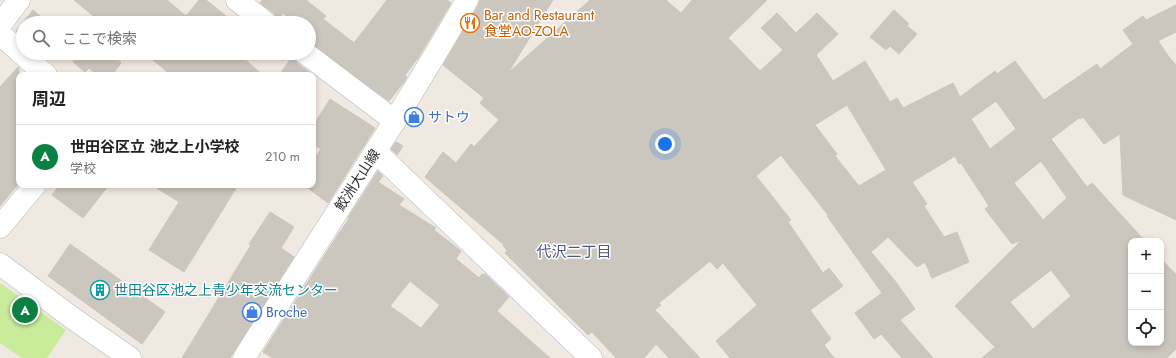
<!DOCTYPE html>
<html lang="ja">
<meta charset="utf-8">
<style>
:root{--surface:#fff;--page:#f6f6f6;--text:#202124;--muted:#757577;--line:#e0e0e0;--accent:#0b8043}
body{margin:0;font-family:Jost,"Noto Sans JP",sans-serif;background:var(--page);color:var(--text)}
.controls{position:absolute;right:12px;bottom:12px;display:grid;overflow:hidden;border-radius:8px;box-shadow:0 2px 6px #0003}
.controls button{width:36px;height:36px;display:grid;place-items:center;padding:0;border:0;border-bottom:1px solid var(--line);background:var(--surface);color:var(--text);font:20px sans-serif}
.you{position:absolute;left:665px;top:144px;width:14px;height:14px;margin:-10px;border:3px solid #fff;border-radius:50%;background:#1a73e8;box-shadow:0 0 0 6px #1a73e833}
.badge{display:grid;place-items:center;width:26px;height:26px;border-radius:50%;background:var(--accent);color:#fff;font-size:13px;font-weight:700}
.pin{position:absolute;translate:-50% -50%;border:2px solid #fff;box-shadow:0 1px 4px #0006}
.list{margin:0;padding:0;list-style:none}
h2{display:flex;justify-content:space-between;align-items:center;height:52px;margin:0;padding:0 16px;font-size:17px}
h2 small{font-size:13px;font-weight:400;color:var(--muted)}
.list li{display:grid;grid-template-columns:26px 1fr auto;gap:12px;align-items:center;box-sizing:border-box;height:64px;padding:0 16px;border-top:1px solid var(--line)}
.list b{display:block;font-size:15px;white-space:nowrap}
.list p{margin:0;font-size:13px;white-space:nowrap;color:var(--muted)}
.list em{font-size:13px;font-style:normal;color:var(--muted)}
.icon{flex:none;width:22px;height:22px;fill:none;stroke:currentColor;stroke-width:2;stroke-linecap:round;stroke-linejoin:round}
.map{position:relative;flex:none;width:1176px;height:358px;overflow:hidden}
.search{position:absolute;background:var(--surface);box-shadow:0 2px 6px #0003;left:16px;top:16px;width:300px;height:44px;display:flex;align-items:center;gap:10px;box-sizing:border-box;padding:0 14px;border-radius:22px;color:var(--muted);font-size:15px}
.panel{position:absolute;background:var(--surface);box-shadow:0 2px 6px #0003;left:16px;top:72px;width:300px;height:116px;border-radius:8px}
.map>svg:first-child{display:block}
</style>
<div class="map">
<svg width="1176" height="358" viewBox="0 0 1176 358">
<rect width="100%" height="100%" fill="#efe9e1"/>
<path fill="#c9ec9a" d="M0,283l66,47 -19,28h-25l-22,-15z"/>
<path fill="#cbc7bf" stroke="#cbc5ba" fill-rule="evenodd" d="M74,0h93l19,16 13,-16h7l24,19 2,-2 7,6h-137z
M262,0h44l20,16 -3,3 31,24 33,-43h60l4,3 -33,55 -13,17 2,2 -3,5 -15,19 -80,-59v-19h-14l-12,-10 -5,7 -4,-7 -14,-10z
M480,0h73l-45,73 82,-73h76l15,13 11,-13h75l-39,38 32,33 23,-21 -22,-22 16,-15 19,20 21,-20 21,21 -22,21 17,26 32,-20 25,41 7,-4 6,10 50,-25 7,14 35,-26 2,3 18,-13 29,39 53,-36 3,5 33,-25 -10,-14 20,-14 3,4 30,-15v27l-18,9 11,16 7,8v155l-53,-25 -3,-61 -16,10 -21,-27 -3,2 -1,-1 -28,21 36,48 5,-4 53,58h-14v102h30v-77l3,-4 12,12v75l-9,9h-185l13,-11 -40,-41 67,-66 -10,4 -27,-35 4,-3 -28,-43 -2,1 -4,-8 -43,26 15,22 -3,2 20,31 13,-5 12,30 -37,16 -7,-16 -8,5 -29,-30 -17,15 25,30 19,27 -15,11 33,38h-31l-21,-24 -7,5 -19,-26 27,-20 -55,-77 1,-1 -47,-60 -25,21 35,44 -3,2 35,51 6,-5 14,18 -33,24 21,29 -7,6 10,13h-104l-14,-17 41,-36 -34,-42 -6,6 -7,-8 -51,42 2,2 -6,5 45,48h-31l-13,-14 -12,14h-28l-24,-26 -4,3 -83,-82 2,-3 -4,-4 1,-1 -79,-68 18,-25 13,11 15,-19 3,3 25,-27 -19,-17 4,-5 -41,-33 35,-59zM996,101l20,28 -26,20 -19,-30zM847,105l39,65 -27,16 -24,-30 2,-2 -22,-29zM1041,161l26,37 -24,22 -29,-37zM1051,270l20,26 -38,33 -23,-27z
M33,10l15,13h-25v15l-7,-7z
M894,10l15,14 -2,2 10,8 -18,20 -9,-8 -4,4 -16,-13z
M80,53h29l12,10 -9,12h-15l-8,-7 -4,4 -12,-10z
M147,53h90l26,22h-92l-25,-21z
M293,56l4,7 16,12h-34z
M18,67l1,1v115l-19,23v-119z
M330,99l45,29 -47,75 -23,-17 1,-1h7v-24l8,-12 -8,-5v-18z
M396,142l7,4 -6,9 -6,-6z
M378,171l5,5 -5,6 26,17 -5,6 37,23 -2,2 27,21 -5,8 23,19 3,-4 2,1 1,-1 24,23 -12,14 53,47h-277l-10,-6 76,-119 10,-14 -1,-1zM410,281l30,24 -19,23 -31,-22z
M60,185h49l-26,33 -31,-23z
M152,185h86l-54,87 -35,-22 30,-48z
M270,212l24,15 -13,21 13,9 -64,101h-48l69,-113 -2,-1z
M70,244l95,68 -23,32 -94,-68z"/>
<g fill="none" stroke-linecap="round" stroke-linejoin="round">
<g stroke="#b4b7c1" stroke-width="23">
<path id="minor" d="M237,0l29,23
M0,25l19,-25
M0,34l46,41
M305,53l90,68
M375,151l216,207
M0,227l35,-42
M0,264l71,53 59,41"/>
</g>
<g stroke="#b4b7c1" stroke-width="23">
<path id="secondary" d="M244,358c75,-119 153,-236 223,-358"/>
</g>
<use href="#minor" stroke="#fff" stroke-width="22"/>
<use href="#secondary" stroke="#fff" stroke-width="22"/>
</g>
<defs>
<g id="restaurant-ring" transform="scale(1)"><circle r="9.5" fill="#fff" stroke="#e8710a" stroke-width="1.5"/><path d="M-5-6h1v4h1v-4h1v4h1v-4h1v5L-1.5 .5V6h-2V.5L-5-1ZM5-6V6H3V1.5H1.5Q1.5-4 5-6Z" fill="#e8710a"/></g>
<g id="shop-ring" transform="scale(1)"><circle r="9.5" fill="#fff" stroke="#3f7fe0" stroke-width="1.5"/><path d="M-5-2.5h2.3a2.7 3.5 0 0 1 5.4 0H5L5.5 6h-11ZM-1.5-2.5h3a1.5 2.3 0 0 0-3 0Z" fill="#3f7fe0"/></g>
<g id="building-ring" transform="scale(1)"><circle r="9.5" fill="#fff" stroke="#0f9aa8" stroke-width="1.5"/><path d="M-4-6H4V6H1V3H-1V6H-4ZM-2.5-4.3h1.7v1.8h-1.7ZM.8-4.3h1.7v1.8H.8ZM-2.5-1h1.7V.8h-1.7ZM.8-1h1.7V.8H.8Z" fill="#0f9aa8"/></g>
</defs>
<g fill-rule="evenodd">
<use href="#restaurant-ring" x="470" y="23"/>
<use href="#shop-ring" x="414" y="117"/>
<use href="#building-ring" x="100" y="290"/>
<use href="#shop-ring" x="252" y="312"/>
</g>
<g text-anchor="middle" stroke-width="3" stroke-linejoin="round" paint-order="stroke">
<g font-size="14" fill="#c56008" stroke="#fff" text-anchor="start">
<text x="484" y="20">Bar and Restaurant<tspan x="484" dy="16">食堂AO-ZOLA</tspan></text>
</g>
<g font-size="14" fill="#366cbe" stroke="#fff" text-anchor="start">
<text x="428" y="122">サトウ</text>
<text x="266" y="317">Broche</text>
</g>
<g font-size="14" fill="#2e2e2e" stroke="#fff">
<text transform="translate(357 180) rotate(-57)" y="5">鮫洲大山線</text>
</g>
<g font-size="14" fill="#0d838f" stroke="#fff" text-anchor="start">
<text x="114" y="295">世田谷区池之上青少年交流センター</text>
</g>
<g font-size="15" fill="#4d5680" stroke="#fff">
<text x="574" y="257">代沢二丁目</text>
</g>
</g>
</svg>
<div class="controls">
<button>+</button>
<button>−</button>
<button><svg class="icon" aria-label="locate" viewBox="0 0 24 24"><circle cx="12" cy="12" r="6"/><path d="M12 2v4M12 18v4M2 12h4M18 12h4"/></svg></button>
</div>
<div class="you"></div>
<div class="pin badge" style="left:25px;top:310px">A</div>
<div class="search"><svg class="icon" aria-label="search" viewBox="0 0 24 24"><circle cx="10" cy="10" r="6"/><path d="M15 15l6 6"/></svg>ここで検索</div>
<section class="panel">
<h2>周辺<small></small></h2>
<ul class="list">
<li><span class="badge">A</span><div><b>世田谷区立 池之上小学校</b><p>学校</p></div><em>210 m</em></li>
</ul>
</section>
</div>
